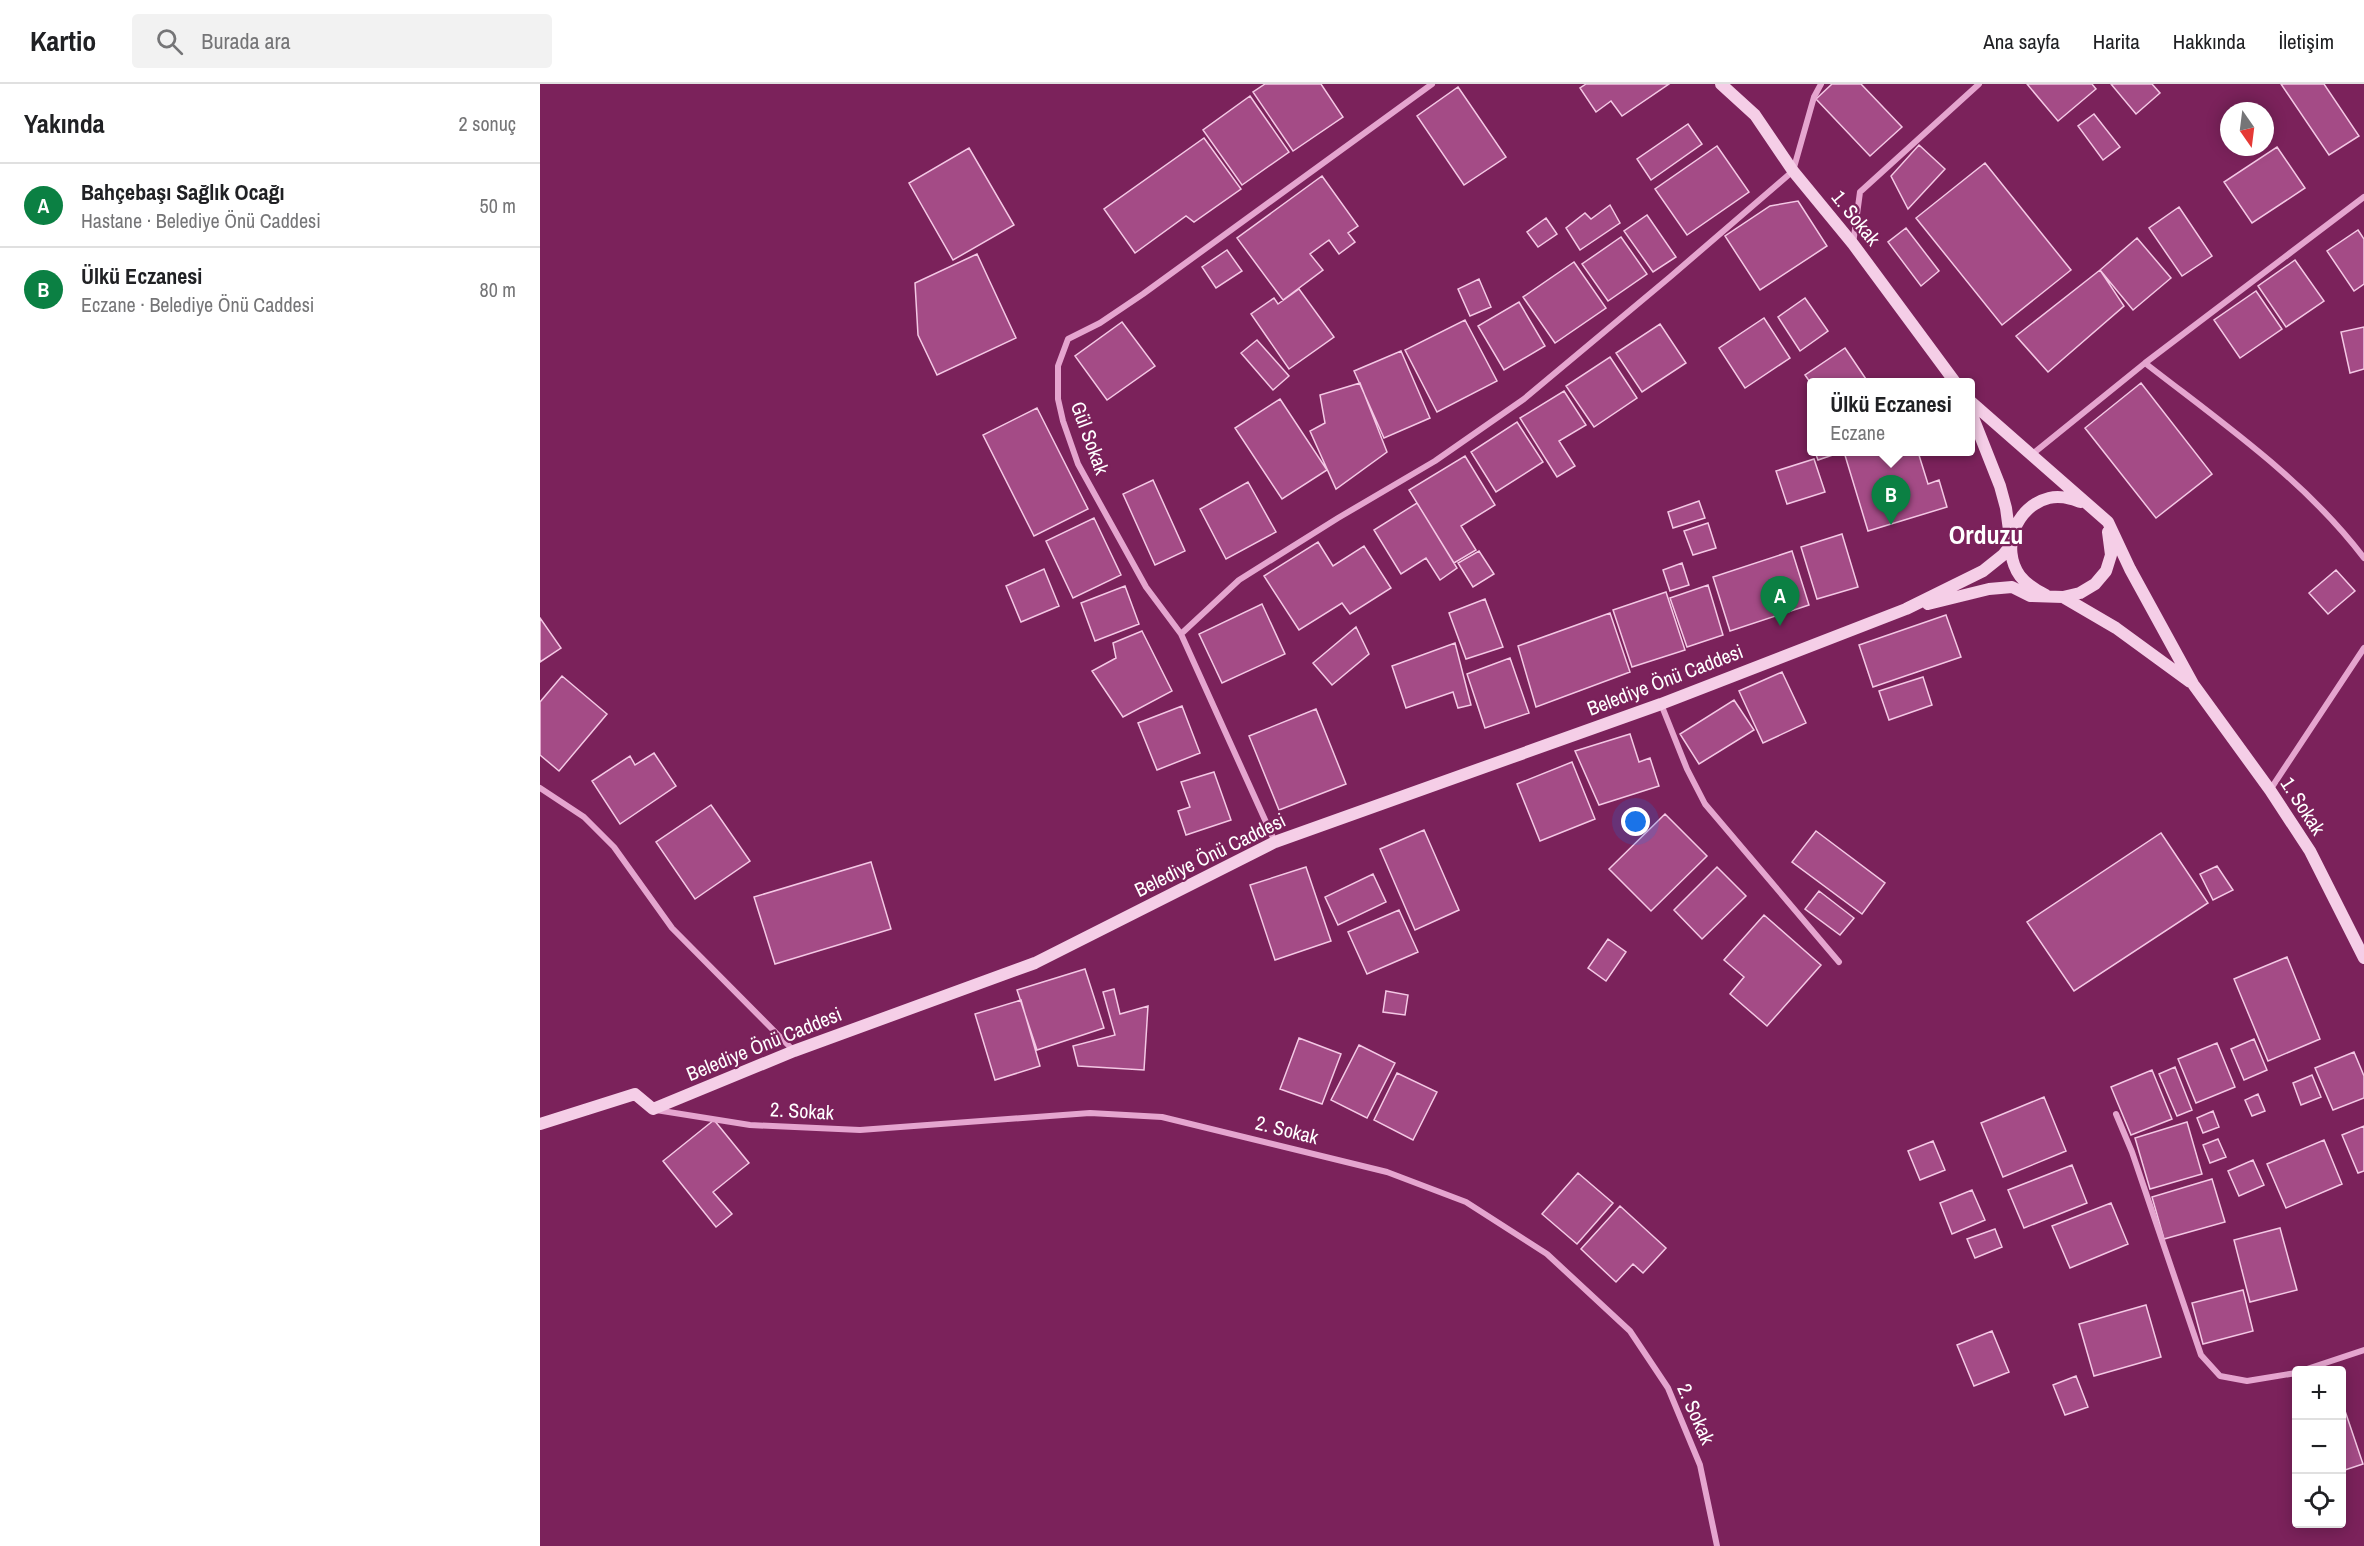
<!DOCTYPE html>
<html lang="tr">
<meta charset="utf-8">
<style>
:root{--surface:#fff;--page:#f2f2f2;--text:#202124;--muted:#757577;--line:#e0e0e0;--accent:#0b8043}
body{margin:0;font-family:"Archivo Narrow",sans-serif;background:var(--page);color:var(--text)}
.controls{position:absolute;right:18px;bottom:18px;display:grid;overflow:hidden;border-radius:6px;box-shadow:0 3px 15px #0003}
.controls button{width:54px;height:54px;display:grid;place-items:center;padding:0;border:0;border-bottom:2px solid var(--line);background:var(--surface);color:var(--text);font:30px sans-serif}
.compass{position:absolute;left:1680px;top:18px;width:54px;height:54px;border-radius:50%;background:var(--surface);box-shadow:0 3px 15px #0003;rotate:166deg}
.you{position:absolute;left:1096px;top:738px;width:21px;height:21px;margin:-15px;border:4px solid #fff;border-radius:50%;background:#1a73e8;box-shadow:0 0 0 9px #1a73e833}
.badge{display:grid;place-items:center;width:39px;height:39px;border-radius:50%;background:var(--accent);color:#fff;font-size:20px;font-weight:700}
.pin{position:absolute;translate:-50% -50px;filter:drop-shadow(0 2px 3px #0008)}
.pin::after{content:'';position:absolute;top:32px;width:21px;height:18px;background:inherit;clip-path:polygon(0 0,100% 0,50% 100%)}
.popup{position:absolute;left:1267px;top:294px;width:168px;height:78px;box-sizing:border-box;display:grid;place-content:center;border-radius:6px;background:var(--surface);filter:drop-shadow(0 2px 4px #0005);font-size:20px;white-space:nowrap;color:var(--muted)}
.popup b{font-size:22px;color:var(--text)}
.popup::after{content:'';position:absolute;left:50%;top:100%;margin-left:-12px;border:12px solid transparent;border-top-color:var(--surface)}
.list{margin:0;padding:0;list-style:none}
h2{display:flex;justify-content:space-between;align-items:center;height:78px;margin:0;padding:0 24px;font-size:26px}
h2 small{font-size:20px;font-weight:400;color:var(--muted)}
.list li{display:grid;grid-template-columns:39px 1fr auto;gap:18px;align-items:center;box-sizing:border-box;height:84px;padding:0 24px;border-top:2px solid var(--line)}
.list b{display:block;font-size:22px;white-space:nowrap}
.list p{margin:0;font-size:20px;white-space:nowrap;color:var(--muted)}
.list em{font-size:20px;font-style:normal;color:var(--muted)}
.icon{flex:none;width:33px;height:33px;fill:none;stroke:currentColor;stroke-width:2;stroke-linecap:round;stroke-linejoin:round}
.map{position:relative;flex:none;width:1824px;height:1462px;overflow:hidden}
header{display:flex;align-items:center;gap:36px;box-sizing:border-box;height:84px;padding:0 30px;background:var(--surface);border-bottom:2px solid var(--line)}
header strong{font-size:28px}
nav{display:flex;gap:33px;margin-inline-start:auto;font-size:21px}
.search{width:420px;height:54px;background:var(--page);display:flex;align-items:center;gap:15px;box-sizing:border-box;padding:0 21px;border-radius:6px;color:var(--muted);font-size:22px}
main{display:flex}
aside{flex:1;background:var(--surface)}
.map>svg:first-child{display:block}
</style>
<header>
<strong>Kartio</strong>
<div class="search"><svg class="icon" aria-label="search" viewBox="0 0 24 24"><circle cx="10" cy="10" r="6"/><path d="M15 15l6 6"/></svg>Burada ara</div>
<nav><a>Ana sayfa</a><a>Harita</a><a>Hakkında</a><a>İletişim</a></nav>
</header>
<main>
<aside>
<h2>Yakında<small>2 sonuç</small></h2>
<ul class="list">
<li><span class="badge">A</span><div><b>Bahçebaşı Sağlık Ocağı</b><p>Hastane · Belediye Önü Caddesi</p></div><em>50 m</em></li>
<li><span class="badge">B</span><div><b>Ülkü Eczanesi</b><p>Eczane · Belediye Önü Caddesi</p></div><em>80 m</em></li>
</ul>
</aside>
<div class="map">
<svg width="1824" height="1462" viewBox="0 0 1824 1462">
<rect width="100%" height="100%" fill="#7b225b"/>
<path fill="#a44b86" stroke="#f4c8e5" stroke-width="1.5" d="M725,0h56l22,33 -50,34 -40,-59z
M1046,0h83l-47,32 -11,-15 -15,11 -16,-24z
M1292,0h29l41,43 -32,29 -54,-57z
M1487,0h65l4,5 -38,32z
M1571,0h41l8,9 -24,21z
M1741,0h43l35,52 -30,19z
M918,3l48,70 -42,28 -47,-69z
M710,12l39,56 -47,33 -39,-55z
M1554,30l26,33 -17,13 -25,-34z
M1148,40l14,20 -51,36 -14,-21z
M664,54l37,51 -47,33 -8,-6 -51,37 -31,-44z
M1379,61l26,24 -37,40 -17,-33z
M1177,62l32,46 -62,43 -32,-46z
M1737,63l28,41 -53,35 -28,-41z
M429,64l45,77 -61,35 -44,-77z
M1445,79l86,107 -69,55 -86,-107z
M782,92l36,50 -10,7 7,9 -16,12 -10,-14 -19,14 13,16 -40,30 -46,-62z
M1258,117l29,45 -67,44 -35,-54 45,-30z
M1070,121l10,18 -40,27 -14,-22 19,-15 6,6z
M1639,123l33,49 -30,20 -33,-48z
M1107,131l29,42 -23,15 -29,-41z
M1006,134l11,16 -19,13 -11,-15z
M1366,144l33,43 -18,15 -33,-44z
M1818,146l6,9v45l-10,7 -27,-40z
M1081,153l26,37 -39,27 -26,-37z
M1597,154l34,40 -38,32 -33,-40z
M687,166l15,21 -26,17 -14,-21z
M437,170l39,84 -79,37 -19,-40 -3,-52z
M1755,176l29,41 -38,26 -28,-41z
M1034,178l32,46 -51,35 -32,-46z
M1560,186l24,36 -76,66 -32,-36z
M939,195l12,28 -21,9 -12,-27z
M759,205l35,48 -45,32 -38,-55 23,-16 4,6z
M1716,207l26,38 -42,29 -26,-38z
M1265,214l23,33 -28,20 -22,-34z
M979,218l26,44 -41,24 -26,-44z
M1224,234l26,40 -45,30 -26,-40z
M925,236l32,61 -60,31 -32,-62z
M582,238l33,44 -48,34 -32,-44z
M1120,240l26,39 -44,29 -26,-39z
M1824,243v42l-14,4 -9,-41z
M717,256l32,36 -16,14 -32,-37z
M1305,264l23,34h-56v3l-7,-10z
M861,267l29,67 -46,20 -30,-67z
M1070,273l27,41 -43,29 -28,-41z
M820,299l27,69 -51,37 -26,-58 15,-8 -5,-28z
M1601,299l71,91 -56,44 -71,-90z
M1024,307l22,34 -27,16 16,25 -18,11 -37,-59z
M740,315l47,71 -45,29 -47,-71z
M497,324l51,101 -54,27 -51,-101z
M977,338l26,40 -47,30 -25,-40z
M1275,368h23l1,1 -21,7z
M1304,368h74l10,32 11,-4 8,27 -79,24z
M925,372l30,49 -34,21 15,24 -22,13 -45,-73z
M1274,375l11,33 -38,12 -11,-33z
M613,396l32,71 -30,14 -32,-71z
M708,398l28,50 -50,27 -26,-50z
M1159,417l6,17 -32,10 -5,-16z
M877,419l40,65 -17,12 -14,-22 -25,16 -27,-44z
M554,434l27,57 -48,23 -27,-57z
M1168,439l8,25 -23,7 -9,-24z
M1302,450l16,53 -41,12 -16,-52z
M778,458l15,24 31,-20 27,42 -41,26 -8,-11 -43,27 -35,-54z
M939,467l15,23 -21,13 -15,-24z
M1252,467l17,54 -79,26 -17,-54z
M1142,479l7,22 -19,6 -7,-21z
M504,485l15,37 -38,16 -15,-36z
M1796,486l19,21 -27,23 -19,-21z
M1168,501l15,50 -36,12 -17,-49z
M585,502l14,38 -44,17 -14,-38z
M1126,508l19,58 -53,17 -19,-57z
M945,515l18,48 -37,12 -17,-46z
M722,520l23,50 -63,29 -23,-49z
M1070,529l20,59 -94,35 -18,-61z
M1406,531l15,42 -88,30 -14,-42z
M0,534l21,30 -21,14z
M816,543l13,27 -37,31 -19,-22z
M602,547l30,60 -49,26 -31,-46 24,-13 -3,-15z
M915,559l16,62 -13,3 -5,-16 -47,16 -14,-42z
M970,574l19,55 -44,15 -18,-54z
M1242,588l24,51 -43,20 -24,-52z
M22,592l45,38 -48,57 -19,-16v-53z
M1383,593l9,28 -43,15 -10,-29z
M1194,616l20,30 -55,34 -19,-30z
M642,622l18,47 -43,17 -19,-47z
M776,625l30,75 -67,26 -30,-74z
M1090,650l9,28 11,-4 9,28 -60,19 -24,-54z
M114,669l22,33 -56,38 -28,-43 38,-25 5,9z
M1032,678l23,57 -55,22 -23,-57z
M674,688l17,48 -45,15 -8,-24 12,-4 -9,-25z
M171,721l39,56 -55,38 -39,-57z
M1125,730l42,42 -56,55 -42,-42z
M884,746l35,80 -44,20 -35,-81z
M1276,747l69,52 -23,31 -70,-52z
M1621,749l47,70 -134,88 -47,-69z
M331,778l20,67 -116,35 -21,-67z
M1677,782l16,24 -20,10 -13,-26z
M766,783l25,74 -56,19 -25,-75z
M1177,783l29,29 -44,43 -28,-29z
M833,790l13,28 -48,23 -13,-28z
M1279,807l35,27 -14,17 -35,-26z
M859,826l19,42 -51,22 -19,-42z
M1224,831l57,50 -54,61 -37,-32 14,-17 -20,-17z
M1068,855l18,13 -20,29 -18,-13z
M1747,873l33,82 -52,22 -34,-82z
M545,885l19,59 -67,22 -20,-60z
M574,905l6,25 28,-8 -4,64 -66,-4 -5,-20 42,-11 -12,-43z
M846,907l22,4 -3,20 -22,-3z
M481,916l19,66 -45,14 -20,-66z
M759,954l42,16 -19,50 -42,-15z
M1714,955l13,31 -23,10 -13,-31z
M1677,959l18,44 -39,16 -18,-44z
M819,961l36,18 -28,55 -36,-18z
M1814,968l10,24v22l-31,12 -18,-42z
M1635,983l17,43 -15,6 -18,-42z
M1612,986l20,49 -41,16 -20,-48z
M857,989l40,19 -24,48 -39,-20z
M1772,991l9,22 -20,8 -8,-22z
M1718,1010l7,17 -13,5 -7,-16z
M1504,1013l22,54 -63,26 -22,-54z
M1673,1027l6,16 -16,6 -6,-15z
M174,1036l35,43 -36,29 19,22 -16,13 -53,-66z
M1647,1038l15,52 -52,15 -15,-51z
M1824,1042v45l-6,2 -16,-38z
M1678,1055l8,18 -16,6 -7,-18z
M1784,1056l18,44 -56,24 -19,-44z
M1393,1057l12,29 -25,10 -12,-29z
M1713,1076l11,25 -25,11 -11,-25z
M1532,1081l15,38 -63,25 -16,-38z
M1038,1089l35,30 -36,41 -35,-30z
M1672,1095l13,43 -61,17 -12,-42z
M1432,1106l13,30 -33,14 -12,-31z
M1571,1119l17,41 -58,24 -18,-42z
M1080,1122l46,42 -23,25 -10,-9 -17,18 -35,-33z
M1740,1144l17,62 -47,12 -16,-62z
M1455,1145l7,18 -27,11 -8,-19z
M1703,1206l10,41 -50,13 -11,-41z
M1606,1221l15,52 -67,19 -15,-52z
M1452,1247l17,41 -35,14 -17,-41z
M1536,1292l12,31 -23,8 -12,-30z
M1802,1318l21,62 -21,7z"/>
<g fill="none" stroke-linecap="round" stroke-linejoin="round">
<path stroke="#e5a5cf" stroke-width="6" d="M1313,160l7,-52 119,-108
M1605,279c77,60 160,117 219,195
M1490,372l115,-93 219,-166
M641,550l58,-54 99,-62 97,-57 89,-62 146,-122 123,-106 21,-74 7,-13
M1121,620l26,65 18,35 134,158
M0,704l44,29 30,30 58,81 121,122
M1730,706l94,-142
M735,758l-94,-208 -35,-47 -68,-123 -15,-43 -5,-22v-33l10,-27 32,-16 43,-29 289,-210
M116,1026l94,15 110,5 230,-17 72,4 225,55 79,30 81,52 83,77 38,57 32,77 17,81
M1576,1030l16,38 69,203 19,21 27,5 49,-8
M1764,1286l60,-20"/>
<path stroke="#f5cee7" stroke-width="12" d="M1181,0l34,31 38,56 60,73 102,138
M1430,317l138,121 22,47 63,115 77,106 40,61 54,107
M1506,511c-10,-5 -19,-10 -26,-19 -20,-28 -4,-70 29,-78 12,-3 22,1 32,4
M1523,513l53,31 74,54
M1388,520l61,-15 23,-2 18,9 33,1 17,-4 15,-9 11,-13 5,-16 -3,-23
M0,1040l95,-30 18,15 141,-58 241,-88 240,-121 386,-138 245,-95 77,-38 20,-16 8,-10 -5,-37 -6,-22 -30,-76"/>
</g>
<g text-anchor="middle" stroke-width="4.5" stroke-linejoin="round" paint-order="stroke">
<g font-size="20" fill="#fff" stroke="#7b225b">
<text transform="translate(1316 134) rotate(51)" y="7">1. Sokak</text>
<text transform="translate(550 354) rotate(70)" y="7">Gül Sokak</text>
<text transform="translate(1125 596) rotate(-21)" y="7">Belediye Önü Caddesi</text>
<text transform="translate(1763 722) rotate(57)" y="7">1. Sokak</text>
<text transform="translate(670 771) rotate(-26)" y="7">Belediye Önü Caddesi</text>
<text transform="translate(224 960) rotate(-22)" y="7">Belediye Önü Caddesi</text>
<text transform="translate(262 1027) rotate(3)" y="7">2. Sokak</text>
<text transform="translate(747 1046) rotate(14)" y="7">2. Sokak</text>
<text transform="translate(1156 1330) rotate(66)" y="7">2. Sokak</text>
</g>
<g font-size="26" font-weight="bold" fill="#fff" stroke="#7b225b">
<text x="1446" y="460">Orduzu</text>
</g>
</g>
</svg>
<div class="controls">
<button>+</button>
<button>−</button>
<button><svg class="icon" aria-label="locate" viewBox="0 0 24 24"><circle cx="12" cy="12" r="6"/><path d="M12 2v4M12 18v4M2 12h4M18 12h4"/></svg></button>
</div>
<svg class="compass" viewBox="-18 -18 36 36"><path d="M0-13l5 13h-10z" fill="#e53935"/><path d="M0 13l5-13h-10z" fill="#757577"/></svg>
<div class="you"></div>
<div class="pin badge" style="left:1240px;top:542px">A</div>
<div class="pin badge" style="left:1351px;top:441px">B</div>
<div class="popup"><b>Ülkü Eczanesi</b>Eczane</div>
</div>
</main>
